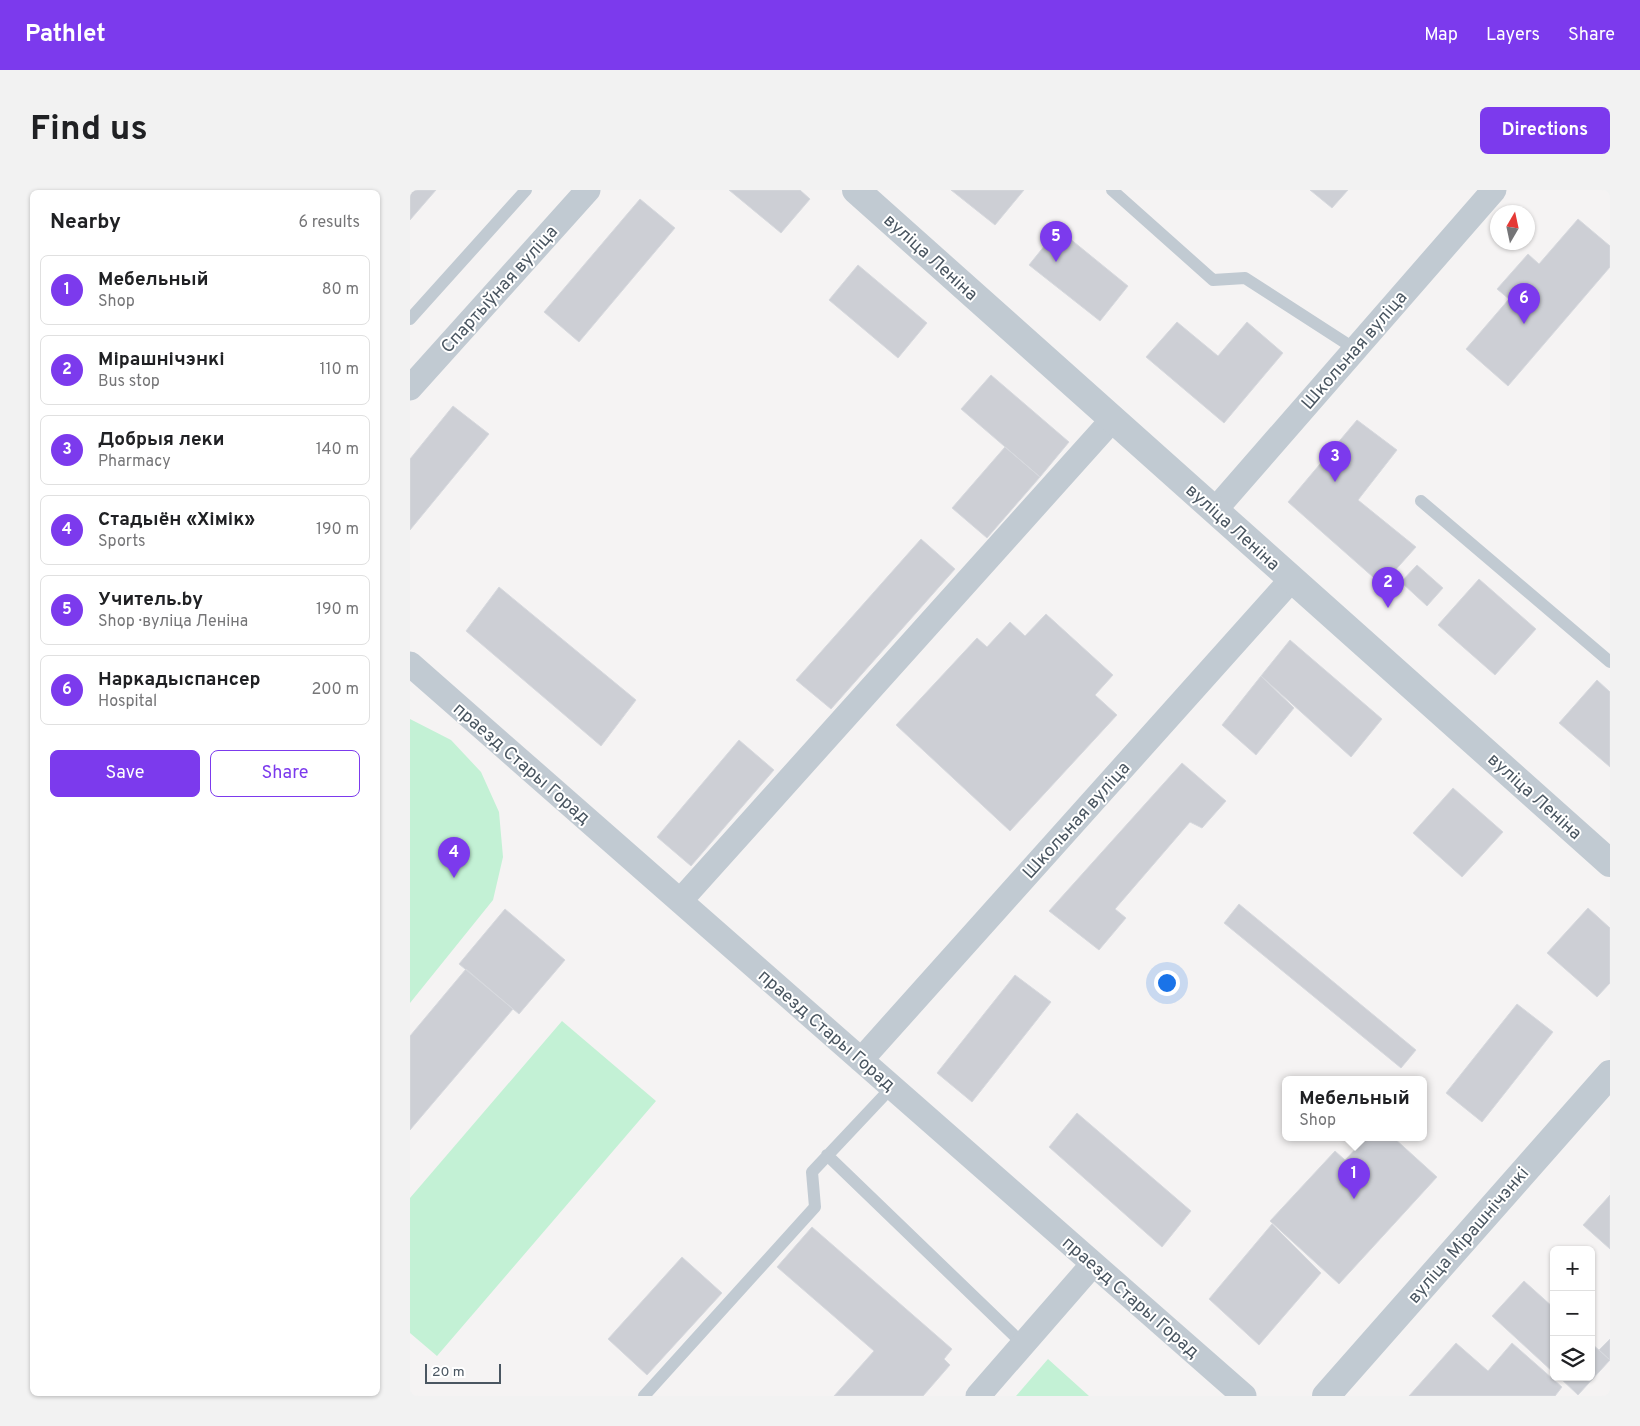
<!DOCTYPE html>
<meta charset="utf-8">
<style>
:root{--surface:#fff;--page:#f2f2f2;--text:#202124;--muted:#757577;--line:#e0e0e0;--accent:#7c3aed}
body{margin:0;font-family:Overpass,sans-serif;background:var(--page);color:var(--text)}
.controls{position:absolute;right:15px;bottom:15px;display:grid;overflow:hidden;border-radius:8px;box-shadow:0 1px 4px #0004}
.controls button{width:45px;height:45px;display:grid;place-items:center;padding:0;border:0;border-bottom:1px solid var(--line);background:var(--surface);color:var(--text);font:25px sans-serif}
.compass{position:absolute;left:1080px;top:15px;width:45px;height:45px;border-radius:50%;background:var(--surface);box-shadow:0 1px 4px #0004;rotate:9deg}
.scale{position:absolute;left:15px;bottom:12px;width:76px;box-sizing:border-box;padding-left:5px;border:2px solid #4a5661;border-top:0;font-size:14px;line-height:18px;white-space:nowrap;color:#4a5661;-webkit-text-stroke:4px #fff;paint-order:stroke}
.you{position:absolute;left:756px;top:792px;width:18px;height:18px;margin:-12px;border:4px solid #fff;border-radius:50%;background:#1a73e8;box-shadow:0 0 0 8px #1a73e833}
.badge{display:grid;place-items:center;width:32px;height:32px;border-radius:50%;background:var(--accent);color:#fff;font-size:16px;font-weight:700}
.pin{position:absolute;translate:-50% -41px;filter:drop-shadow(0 1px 2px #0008)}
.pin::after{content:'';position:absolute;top:26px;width:18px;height:15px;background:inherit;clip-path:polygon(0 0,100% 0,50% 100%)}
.popup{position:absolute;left:872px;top:886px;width:145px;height:65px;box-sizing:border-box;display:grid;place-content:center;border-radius:8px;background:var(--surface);filter:drop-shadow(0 1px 4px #0005);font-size:16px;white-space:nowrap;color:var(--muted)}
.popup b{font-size:19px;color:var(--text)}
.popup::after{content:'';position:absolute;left:50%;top:100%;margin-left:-10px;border:10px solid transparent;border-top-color:var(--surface)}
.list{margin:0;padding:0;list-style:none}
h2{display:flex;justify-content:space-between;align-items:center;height:65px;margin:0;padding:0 20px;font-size:21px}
h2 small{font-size:16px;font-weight:400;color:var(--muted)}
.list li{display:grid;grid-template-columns:32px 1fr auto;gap:15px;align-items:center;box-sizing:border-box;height:70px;margin:0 10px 10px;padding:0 10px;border:1px solid var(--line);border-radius:8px}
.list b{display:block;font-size:19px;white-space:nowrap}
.list p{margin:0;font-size:16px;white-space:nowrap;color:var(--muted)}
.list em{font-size:16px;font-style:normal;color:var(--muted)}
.actions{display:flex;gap:10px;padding:15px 20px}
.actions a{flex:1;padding:11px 0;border:1px solid var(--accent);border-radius:8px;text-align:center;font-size:18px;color:var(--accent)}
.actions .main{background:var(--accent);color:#fff}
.icon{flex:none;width:28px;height:28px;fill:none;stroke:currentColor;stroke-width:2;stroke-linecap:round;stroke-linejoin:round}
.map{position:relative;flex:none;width:1200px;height:1206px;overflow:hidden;border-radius:8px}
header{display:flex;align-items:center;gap:30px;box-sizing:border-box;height:70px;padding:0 25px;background:var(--accent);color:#fff}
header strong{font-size:24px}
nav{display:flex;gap:28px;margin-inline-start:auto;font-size:18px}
.intro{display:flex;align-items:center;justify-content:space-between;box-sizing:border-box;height:120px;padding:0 30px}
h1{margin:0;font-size:35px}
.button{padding:12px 22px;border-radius:8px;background:var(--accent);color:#fff;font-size:18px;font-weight:700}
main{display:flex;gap:30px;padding:0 30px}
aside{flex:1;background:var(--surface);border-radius:8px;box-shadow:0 1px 4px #0004}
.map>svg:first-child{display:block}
</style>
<header>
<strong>Pathlet</strong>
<nav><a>Map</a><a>Layers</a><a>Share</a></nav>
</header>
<div class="intro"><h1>Find us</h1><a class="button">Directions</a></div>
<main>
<aside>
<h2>Nearby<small>6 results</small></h2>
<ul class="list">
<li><span class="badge">1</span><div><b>Мебельный</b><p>Shop</p></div><em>80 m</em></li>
<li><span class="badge">2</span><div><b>Мірашнічэнкі</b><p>Bus stop</p></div><em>110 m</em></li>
<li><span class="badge">3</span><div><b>Добрыя леки</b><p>Pharmacy</p></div><em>140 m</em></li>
<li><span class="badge">4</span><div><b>Стадыён «Хімік»</b><p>Sports</p></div><em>190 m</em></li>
<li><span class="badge">5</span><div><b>Учитель.by</b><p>Shop · вуліца Леніна</p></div><em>190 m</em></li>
<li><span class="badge">6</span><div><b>Наркадыспансер</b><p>Hospital</p></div><em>200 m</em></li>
</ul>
<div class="actions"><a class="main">Save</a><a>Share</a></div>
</aside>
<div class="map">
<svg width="1200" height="1206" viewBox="0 0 1200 1206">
<rect width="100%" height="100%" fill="#f5f3f3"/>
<path fill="#c3f1d5" d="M0,529l41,21 30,32 18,40 4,45 -10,43 -83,103z
M152,831l94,80 -219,255 -27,-23v-135z
M638,1169l41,37h-73z"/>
<path fill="#cdcfd5" stroke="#d7d9de" d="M0,0h26l-26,30z
M319,0h71l10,9 -29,34z
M541,0h73l-29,35z
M900,0h38l-16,18z
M230,9l35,29 -96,114 -35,-30z
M1168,29l32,27v21l-102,119 -42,-37 43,-50 -12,-10 31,-35 11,10z
M648,39l70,57 -28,35 -71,-56z
M448,75l69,58 -29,35 -69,-58z
M767,132l41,34 29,-34 36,31 -59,70 -78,-66z
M581,185l78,67 -29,35 -79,-68z
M43,216l36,28 -79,96v-71z
M947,230l40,30 -39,50 58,47 -34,38 -94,-83z
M595,257l35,30 -53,61 -35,-30z
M511,349l34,30 -124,140 -35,-29z
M1007,375l26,23 -16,18 -26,-24z
M1069,389l57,50 -41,46 -57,-50z
M89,397l137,113 -35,46 -135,-115z
M636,424l67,61 -18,20 22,20 -107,116 -114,-106 81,-87 10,9 23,-25 15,14z
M880,450l92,79 -31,38 -90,-81z
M851,486l33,32 -38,47 -34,-30z
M1187,490l13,12v75l-51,-44z
M329,550l35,30 -83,96 -34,-29z
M772,573l44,38 -24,27 -12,-6 -75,87 11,9 -27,32 -50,-39z
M1043,598l50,44 -41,45 -49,-44z
M829,714l177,146 -15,18 -177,-145z
M1178,718l22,20v55l-13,14 -50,-44z
M95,719l60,51 -46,54 -60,-50z
M56,779l47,40 -103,121v-94z
M605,785l36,27 -79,100 -35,-29z
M1107,814l36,28 -71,90 -36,-29z
M667,923l114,98 -29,36 -113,-100z
M956,948h28l43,39 -98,107 -69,-63 65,-70 10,9z
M1200,1005v54l-27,-24z
M862,1034l49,49 -62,72 -50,-46z
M402,1037l140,122 -8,10 6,6 -27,31h-89l40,-45 -97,-84z
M272,1067l40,36 -75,82 -39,-36z
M1114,1091l30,27v65l-62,-57z
M1200,1149v21l-11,-10z
M1046,1153l32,28 24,-28 50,44 -7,9h-146z
M1181,1153l19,17 -32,35 -19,-18h32z"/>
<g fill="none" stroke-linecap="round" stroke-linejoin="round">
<path stroke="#c1cad2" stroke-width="12" d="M702,0l101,90 32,-2 110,71
M0,129l116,-129
M1011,311l189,161
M417,965l196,189
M234,1206l171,-189 -3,-35 80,-85"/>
<path stroke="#c1cad2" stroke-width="25" d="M0,198l178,-198
M805,320l279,-320
M0,474l834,732
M270,711l433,-482
M451,870l431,-481
M568,1206l115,-132"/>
<path stroke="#c1cad2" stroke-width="28" d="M446,0l754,673
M916,1206l284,-322"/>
</g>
<g text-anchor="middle" stroke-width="4" stroke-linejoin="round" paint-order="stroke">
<g font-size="18" fill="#4a5661" stroke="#fff">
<text transform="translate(521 67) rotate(42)" y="6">вуліца Леніна</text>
<text transform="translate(89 99) rotate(-48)" y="6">Спартыўная вуліца</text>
<text transform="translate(944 160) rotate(-49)" y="6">Школьная вуліца</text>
<text transform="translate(823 337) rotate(42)" y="6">вуліца Леніна</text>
<text transform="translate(112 573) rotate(41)" y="6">праезд Стары Горад</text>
<text transform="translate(1125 606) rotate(42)" y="6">вуліца Леніна</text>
<text transform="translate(666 630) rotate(-48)" y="6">Школьная вуліца</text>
<text transform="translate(417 840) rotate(41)" y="6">праезд Стары Горад</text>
<text transform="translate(1058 1045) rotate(-49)" y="6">вуліца Мірашнічэнкі</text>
<text transform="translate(721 1107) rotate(41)" y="6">праезд Стары Горад</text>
</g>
</g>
</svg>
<div class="controls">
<button>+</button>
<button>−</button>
<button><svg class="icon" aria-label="layers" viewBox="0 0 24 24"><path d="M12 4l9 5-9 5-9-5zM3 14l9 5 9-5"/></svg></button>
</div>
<svg class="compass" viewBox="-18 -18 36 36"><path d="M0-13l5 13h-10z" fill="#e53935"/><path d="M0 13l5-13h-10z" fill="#757577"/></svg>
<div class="scale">20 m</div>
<div class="you"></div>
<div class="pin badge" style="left:944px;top:1009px">1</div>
<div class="popup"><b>Мебельный</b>Shop</div>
<div class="pin badge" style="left:978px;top:418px">2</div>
<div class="pin badge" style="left:925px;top:292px">3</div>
<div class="pin badge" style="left:44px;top:688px">4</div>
<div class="pin badge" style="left:646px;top:72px">5</div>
<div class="pin badge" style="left:1114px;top:134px">6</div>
</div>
</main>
